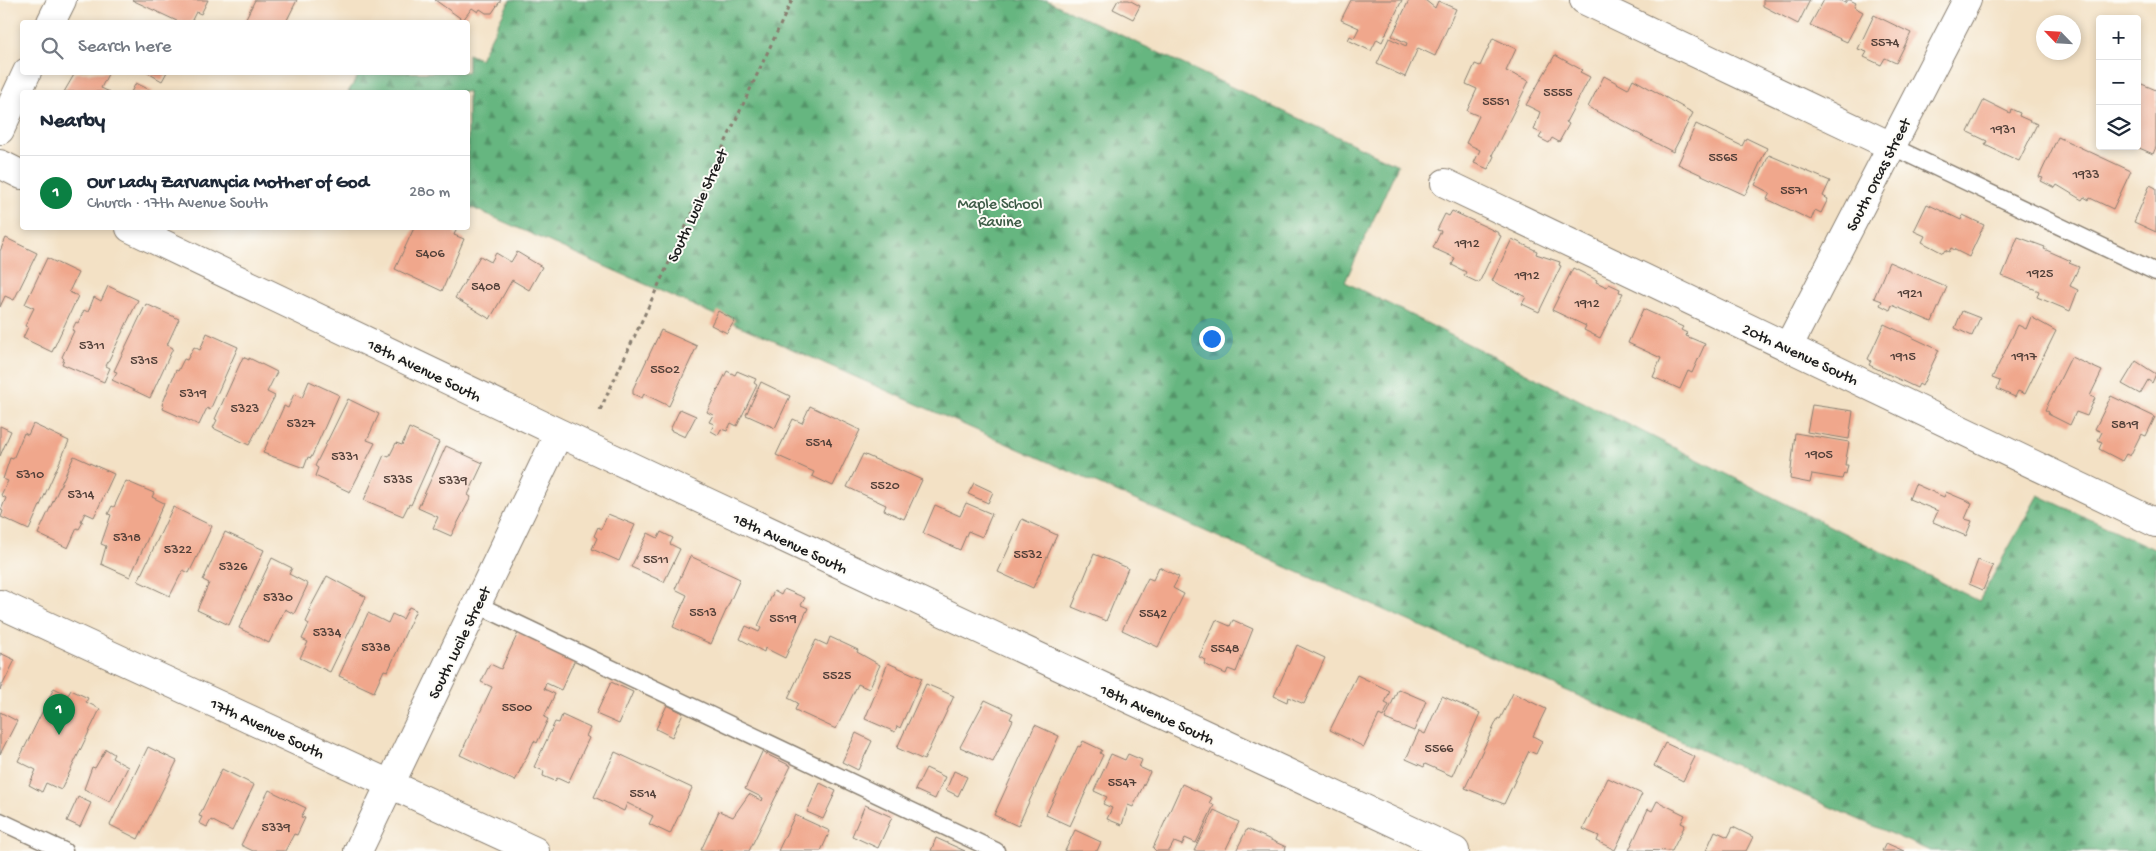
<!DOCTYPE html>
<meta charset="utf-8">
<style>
:root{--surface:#fff;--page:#f2f2f3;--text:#1f2937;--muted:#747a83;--line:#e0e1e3;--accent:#0b8043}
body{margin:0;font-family:"Gochi Hand",sans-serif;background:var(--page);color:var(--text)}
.controls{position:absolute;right:15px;top:15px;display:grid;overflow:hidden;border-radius:5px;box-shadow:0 2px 8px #0003}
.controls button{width:45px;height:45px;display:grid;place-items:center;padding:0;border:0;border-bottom:1px solid var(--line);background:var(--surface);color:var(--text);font:25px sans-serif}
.compass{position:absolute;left:2036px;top:15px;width:45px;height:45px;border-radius:50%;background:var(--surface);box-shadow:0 2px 8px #0003;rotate:295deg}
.you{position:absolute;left:1211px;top:338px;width:18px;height:18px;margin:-12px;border:4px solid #fff;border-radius:50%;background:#1a73e8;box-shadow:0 0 0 8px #1a73e833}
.badge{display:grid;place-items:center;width:32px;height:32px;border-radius:50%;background:var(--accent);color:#fff;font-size:16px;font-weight:700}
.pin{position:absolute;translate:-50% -41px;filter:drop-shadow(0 1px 2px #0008)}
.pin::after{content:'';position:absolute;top:26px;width:18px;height:15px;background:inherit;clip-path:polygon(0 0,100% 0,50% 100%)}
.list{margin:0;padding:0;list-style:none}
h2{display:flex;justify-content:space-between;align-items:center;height:65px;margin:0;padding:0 20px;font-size:21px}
h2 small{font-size:16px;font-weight:400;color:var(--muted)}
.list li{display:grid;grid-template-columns:32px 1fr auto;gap:15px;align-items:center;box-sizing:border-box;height:75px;padding:0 20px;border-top:1px solid var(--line)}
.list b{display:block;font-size:19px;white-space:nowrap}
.list p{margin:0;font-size:16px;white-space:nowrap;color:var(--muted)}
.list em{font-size:16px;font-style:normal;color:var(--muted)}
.icon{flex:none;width:28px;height:28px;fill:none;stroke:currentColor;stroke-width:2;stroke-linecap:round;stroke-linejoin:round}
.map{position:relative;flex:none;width:2156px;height:851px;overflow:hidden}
.search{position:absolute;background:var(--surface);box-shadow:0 2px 8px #0003;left:20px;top:20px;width:450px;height:55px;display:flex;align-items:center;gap:12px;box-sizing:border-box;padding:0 18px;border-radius:5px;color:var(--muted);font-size:19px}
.panel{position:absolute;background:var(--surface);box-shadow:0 2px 8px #0003;left:20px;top:90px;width:450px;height:140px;border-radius:5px}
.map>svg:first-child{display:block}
</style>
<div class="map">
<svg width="2156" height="851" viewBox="0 0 2156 851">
<defs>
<pattern id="forest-firs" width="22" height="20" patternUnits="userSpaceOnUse" patternTransform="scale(1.25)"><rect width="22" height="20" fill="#66b680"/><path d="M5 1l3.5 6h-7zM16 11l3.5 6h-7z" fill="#539368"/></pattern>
</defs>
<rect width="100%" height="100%" fill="#fdfcf7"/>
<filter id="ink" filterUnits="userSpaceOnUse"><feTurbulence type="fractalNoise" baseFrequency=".02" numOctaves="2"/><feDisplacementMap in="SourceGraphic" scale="10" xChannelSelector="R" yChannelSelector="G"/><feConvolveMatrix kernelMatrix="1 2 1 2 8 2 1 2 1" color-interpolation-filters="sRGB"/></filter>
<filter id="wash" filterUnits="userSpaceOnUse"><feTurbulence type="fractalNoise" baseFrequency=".0096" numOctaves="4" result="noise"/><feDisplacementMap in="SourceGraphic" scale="20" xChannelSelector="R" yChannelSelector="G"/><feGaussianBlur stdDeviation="1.12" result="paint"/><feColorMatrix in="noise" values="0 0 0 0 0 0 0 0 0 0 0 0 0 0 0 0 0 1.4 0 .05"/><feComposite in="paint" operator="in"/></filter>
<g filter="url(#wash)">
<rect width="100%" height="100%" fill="#f3e1c5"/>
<path fill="url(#forest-firs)" stroke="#41694e" d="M510,0h536l352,165 -53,117 634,319 59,-106 118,55v301h-226l-1462,-645v-114h-120l12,-19 108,-1v-18l12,5z"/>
<g id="blocks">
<path fill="#f0a78c" d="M132,0h76l-7,14 -5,-2 -5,10h-12z
M255,0h42l-11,22h-42z
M435,0h66l-9,13h-6l-6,-4 -2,3 -6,-4 -9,12z
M1118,0h11l11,6 -7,13 -20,-10z
M1351,0h51l-20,42 -5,-3 -6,12 -23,-11 2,-4 4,2 5,-10 -18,-8z
M1409,0h16l10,8 3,-7 18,8 -21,47 -17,-8 -13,29 -28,-13 12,-26 17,8 1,-3 -15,-7z
M1763,0h47l-12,24 -35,-18z
M1824,0h15l6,3 2,-3h3l6,3 -2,4 9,5 -16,30 -37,-17z
M1874,15l37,18 -15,30 -11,-5 -4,7 -17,-8 3,-5 -9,-3z
M1493,38l23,11 -10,22 23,10 -37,74 2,1 -6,13 -14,-6 6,-13 -14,-7 13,-27 -12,-5 10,-22 -11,-5 9,-20 5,2z
M1555,55l27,15 -2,2 10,5 -24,45 3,2 -10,18 -7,-4 -3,5 -10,-5 3,-5 -8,-3 6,-18 -14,-7z
M109,72l-8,16 9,4h-46l11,-19z
M146,72h21l-5,9z
M1604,76l24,13 5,-10 60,34 -20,39 -85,-45z
M2137,82l19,8v57l-3,7 -16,-7z
M136,83l18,9h-23z
M1984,100l26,13 1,-4 9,4 -1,3 18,8 -18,37 -34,-16 2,-4 -19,-9z
M1696,124l46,22 4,-8 21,10 -22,47 -67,-31z
M2058,137l73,34 -18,38 -23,-11 -1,2 -5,-3 -2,3 -25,-15 -2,3 -14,-7 2,-3 -4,-1z
M1769,155l61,26 -7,15 5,3 -7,14 -6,-3 -4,10 -44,-21 3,-6 -15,-8z
M2150,185l6,3v44l-22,-10z
M1927,204l34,16 2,-5 21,10 -15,32 -18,-9 -2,4 -4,-2 -2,3 -21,-11 3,-6 -11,-5z
M1452,211l47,22v2l2,1 -22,47 -15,-7 2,-4 -14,-7 3,-7 -22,-10 8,-17 -4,-1 8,-16 4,2z
M414,228h39l3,2 -2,5 10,4 -22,52 -47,-22z
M2018,237l27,10 -1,2 27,12 -2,2 10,4 -9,19 8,4 -8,21 -33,-14 2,-6 -37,-15z
M6,238l31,15 -23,47 -9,-4 -5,11v-56z
M1512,239l25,12 -1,3 24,8 -1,3 2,1 -22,46 -17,-8 4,-7 -34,-16z
M517,252l25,15 -13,23 -17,-10 -22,39 -35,-21 25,-42 11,6 5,-9 15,9z
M47,258l31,15 -9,19 9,4 -26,56 -29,-14 5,-11 -3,-1 9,-18 -9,-4z
M1889,262l58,25 -15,35 -40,-17 -2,5 -10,-5 2,-4 -8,-3z
M1573,268l24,12 -1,2 11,5 2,-3 11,5 -1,3 4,1 -23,45 -16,-8 2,-4 -34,-16z
M108,286l30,14 -32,66 4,2 -6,14 -42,-18 2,-5 -2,-2 12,-26 -2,-1 4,-8 2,1 6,-13 4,2 6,-15 7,4z
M146,304l33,15 -12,26 6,3 -23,50 -38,-18 5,-8 -3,-1z
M1643,309l40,18 -2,3 6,3 -1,3 19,8 -13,29 -4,-2 -8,18 -27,-12 8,-19 -33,-15z
M718,311l17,9 -8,13 -16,-8z
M1962,311l18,7 -8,18 -17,-8z
M2031,317l25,14 -31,63 -7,-3 -3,6 -18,-8 3,-8 -8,-3 26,-53 8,4z
M1884,324l55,26 -17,36 -3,-2 -2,4 -48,-23 2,-4 -3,-2z
M661,330l36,16 -28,60 -25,-12 -2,4 -9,-4v-5z
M207,333l31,14 -28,63 -3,-2 -8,17 -36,-16 1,-3 -2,-1 14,-35 2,1 6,-12 3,1 7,-13 6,3z
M243,357l6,3v-2l28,14 -10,20 8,4 -26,49 -36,-17 4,-8 -2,-1z
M2071,357l31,14 -12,25 5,2 -8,18 -11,-4 -6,13 -22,-11 1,-2 -4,-2z
M2136,361l20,13 -4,9 -4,-3 -8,14 -18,-10z
M727,371l8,4 2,-4 19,8 -2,4 3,2 -20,41 -6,-3 -4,8 -6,-2 -3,6 -7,-4 3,-7 -5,-2 4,-7 -6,-3z
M309,381l30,14 -28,63 -3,-1 -4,11 -41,-15 21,-47 4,2 6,-14 8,4z
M761,382l29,14 -15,32 -29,-13z
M2111,396l44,21 -9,19 -5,-2 -11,22 -4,-2 -4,7 -23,-12 3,-7 -4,-2 4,-8 -7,-3z
M348,399l31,15 -12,26 8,3 -25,49 -35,-16 3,-8 -3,-2z
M1812,405l41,6 -4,28 -42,-7z
M810,406l50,24 -27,56 -21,-10 2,-4 -38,-17 17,-36 9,4z
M680,409l16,7 -11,21 -15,-7z
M33,424l36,17 -40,89 -28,-13 2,-6 -2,-1 5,-12 -5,-3 7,-14 -5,-2 7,-21 3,1 11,-26 4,2z
M0,426l11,5 -11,25z
M409,428l30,14 -28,63 -2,-1 -6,12 -39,-16 20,-45 5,2 7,-14 6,2z
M1795,433l54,9 -4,23h3l-2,9 -2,-1 -2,6 -30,-5 -2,9 -20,-4z
M446,446l37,17 -15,32 3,2 -20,39 -18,-8 5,-11 -20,-9z
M863,454l59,26 -18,39 -20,-9 2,-5 -39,-18z
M74,456l40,18 -20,43 -9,-4 -4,8 2,1 -4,7 -2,-1 -9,20 -30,-14z
M126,481l28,12 -2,4 12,6 -34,74 -29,-13 5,-18 -5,-2 10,-29 -3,-1 4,-8 2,1z
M974,483l19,9 -5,11 -20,-9z
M1915,484l29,13 2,-5 26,11 -7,16 7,2 -6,15 -33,-14 5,-11 -29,-12z
M966,503l26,11 -10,23 -14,-6 -8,19 -37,-17 12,-28 25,11z
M173,507l39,19 -23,47 -6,-3 -13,26 -32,-15z
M608,514l27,11 -16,36 -27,-12 5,-11 -3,-2 4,-9 3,2z
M1022,519l35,16 -24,53 -35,-16z
M225,532l39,18 -35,75 -32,-15 12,-27 -6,-3z
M661,532l12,6 -3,6 10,5 -16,33 -33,-15 17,-34 10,5z
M1094,554l34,14 -22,53 -34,-14z
M690,556l50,23 -29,65 -38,-17 14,-32 -12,-6z
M272,558l20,10 -3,6 19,10 -14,30 -9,-5 -16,34 -30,-15z
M1978,560l15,6 -10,24 -14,-6z
M1159,567l20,10 -6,11 11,6 -26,53 -36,-17 26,-52 5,2z
M327,576l39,21 -36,75 -30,-14 8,-16 -6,-3 7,-15 -3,-2 5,-11 -2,-1z
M784,589l21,9 -4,7 7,3 -23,50 -20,-10 -1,4 -24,-13 6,-13 13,6 2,-4 -3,-2 16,-35 7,4z
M409,607l7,3 -28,61 -4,-1 -10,22 -35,-16 29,-63 20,10 4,-9 11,5z
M1216,620l14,6 3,-6 20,9 -17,43 -8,-3 -2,5 -22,-10 2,-4 -7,-3z
M519,631l57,26 -15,33 -15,-7 -2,6 11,5 -11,23 4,2 -11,24 -3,-2 -19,40 -55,-26 32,-68 -11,-5 9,-18 11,5z
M830,637l28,13 -1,2 23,13 -11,24 -11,-5 -22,45 -41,-19 3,-7 -10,-5 28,-58 11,5z
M1297,645l28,13 -21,46 -16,-7 -1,5 -13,-6z
M0,653l15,7 -15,30z
M888,663l34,15 -22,50 -3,-2 -2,6 -30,-13z
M1357,675l33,16 -5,12 4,2 -6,12 -4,-2 -15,32 -34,-17z
M611,682l22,10 -14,32 -23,-10z
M926,684l28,12 -30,64 -27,-12z
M54,688l14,7 3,-5 17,8 -2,4 14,7 -39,81 -15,-7 -4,9 -13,-7 7,-15 -18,-9z
M1398,689l28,12 -12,30 -29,-12z
M1513,693l33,16 -13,27 9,5 -6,13 -7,-3 -25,53 -39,-16 33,-70 2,1z
M1442,696l38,17 -28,63 -27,-12 -1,3 -18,-8 13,-28 6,3z
M985,700l28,13 -3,6 3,1 -20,42 -33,-15z
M667,705l16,8 -11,24 -16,-8z
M0,712l17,9 -17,33z
M562,715l28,13 -4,8 3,2 -21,45 -11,-5 -2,3 -12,-5 1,-5 -10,-4 21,-45 4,1z
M1035,725l24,11 -41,90 -24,-11z
M856,733l16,8 -14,29 -16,-8z
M1083,741l19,9 -2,3 3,2 -33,71 -24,-11 32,-69 2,1z
M1665,743l30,14 -12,24 -29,-15z
M148,747l29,14 -39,78 -28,-14z
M106,749l8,5 -2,4 16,9 -18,35 -26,-13 8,-22 3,1z
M615,752l77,36 -22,46 -21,-10 4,-8 -26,-13 -3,8 -30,-14z
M762,752l29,14 -42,85 -48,-1 18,-39 14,6 16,-23 13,7 1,-3 -18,-9z
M1111,754l14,6 3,-6 14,6 -3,7 11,5 -17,35 -5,-2 -6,20 -15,-6 5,-11 -9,-4 4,-7 -13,-6z
M926,768l19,9 -10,22 -20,-9z
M222,769l32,16 -22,46 -21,-11 -4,7 -8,-4 3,-6 -3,-1z
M954,771l13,6 -9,19 -12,-6z
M1608,778l34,16 -27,56 -18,-9 2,-5 -16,-7z
M820,783l16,8 -13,28 -16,-7z
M1182,784l30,14 -3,5 5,2 -18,38 -11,-5 -3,7 -8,-3 -5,9h-13l-3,-3z
M269,790l37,18 -5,9 4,1 -8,17 -3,-1 -9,17h-32l-12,-6z
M78,797l13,6 -11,24 -13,-6z
M1657,801l28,14 -4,8 4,2 -13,26 -43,-1 19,-41 4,2z
M865,805l27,12 -14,31 -26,-12z
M1214,810l25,12 -14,29h-31z
M795,815l35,16 -9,20h-43z
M1733,827l20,10 -7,14h-40l9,-20 13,6z
M1247,829l39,18 -1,4h-49z
M1075,830l26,12 -4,9h-32z
M936,838l29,13h-34z
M1886,843l18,8h-22z"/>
</g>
</g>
<g filter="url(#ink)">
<use href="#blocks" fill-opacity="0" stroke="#887e70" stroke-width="1"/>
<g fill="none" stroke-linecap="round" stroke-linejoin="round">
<g stroke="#887e70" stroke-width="19">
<path id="service" d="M1891,146l265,126
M476,604l520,247
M0,821l64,30"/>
</g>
<g stroke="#887e70" stroke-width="30">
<path id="minor" d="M1584,0l307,146
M51,22l11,-22
M0,130l27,-58
M0,164l22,11
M1445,183l711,340
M130,228l429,205 896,418
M1788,347l179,-347
M0,604l535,247
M358,851l201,-418"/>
</g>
<path stroke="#887e70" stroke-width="3" stroke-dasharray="4 4" stroke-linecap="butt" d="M600,410l192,-410"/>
<use href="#service" stroke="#fff" stroke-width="16"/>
<use href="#minor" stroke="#fff" stroke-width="28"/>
</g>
</g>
<g text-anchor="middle" stroke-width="4" stroke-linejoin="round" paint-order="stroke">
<g font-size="14" fill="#513f38">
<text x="1885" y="46">5574</text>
<text x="1558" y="96">5555</text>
<text x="1496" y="105">5551</text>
<text x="2003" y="133">1931</text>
<text x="1723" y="161">5565</text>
<text x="2086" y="178">1933</text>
<text x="1794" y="194">5571</text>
<text x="1467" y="247">1912</text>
<text x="430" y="257">5406</text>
<text x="2040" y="277">1925</text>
<text x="1527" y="279">1912</text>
<text x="486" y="290">5408</text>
<text x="1910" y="297">1921</text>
<text x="1587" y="307">1912</text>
<text x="92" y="349">5311</text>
<text x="1903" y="360">1915</text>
<text x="2024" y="360">1917</text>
<text x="144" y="364">5315</text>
<text x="665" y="373">5502</text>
<text x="193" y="397">5319</text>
<text x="245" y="412">5323</text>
<text x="301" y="427">5327</text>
<text x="2125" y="428">5819</text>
<text x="819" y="446">5514</text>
<text x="1819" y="458">1905</text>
<text x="345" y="460">5331</text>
<text x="30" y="478">5310</text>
<text x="398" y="483">5335</text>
<text x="453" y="484">5339</text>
<text x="885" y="489">5520</text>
<text x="81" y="498">5314</text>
<text x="127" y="541">5318</text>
<text x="178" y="553">5322</text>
<text x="1028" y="558">5532</text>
<text x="656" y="563">5511</text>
<text x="233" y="570">5326</text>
<text x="278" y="601">5330</text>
<text x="703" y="616">5513</text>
<text x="1153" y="617">5542</text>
<text x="783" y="622">5519</text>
<text x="327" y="636">5334</text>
<text x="376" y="651">5338</text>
<text x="1225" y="652">5548</text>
<text x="837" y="679">5525</text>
<text x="517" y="711">5500</text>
<text x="1439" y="752">5566</text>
<text x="1122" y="786">5547</text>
<text x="643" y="797">5514</text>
<text x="276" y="831">5339</text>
</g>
<g font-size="16" fill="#1c1c1c" stroke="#fdfcf7">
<text transform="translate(1877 174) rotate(-63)" y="6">South Orcas Street</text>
<text transform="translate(696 205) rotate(-65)" y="6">South Lucile Street</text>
<text transform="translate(1801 353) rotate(25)" y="6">20th Avenue South</text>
<text transform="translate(425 369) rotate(26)" y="6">18th Avenue South</text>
<text transform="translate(791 542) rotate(25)" y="6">18th Avenue South</text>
<text transform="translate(458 642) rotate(-64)" y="6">South Lucile Street</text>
<text transform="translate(1158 713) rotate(25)" y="6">18th Avenue South</text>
<text transform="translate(268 727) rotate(25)" y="6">17th Avenue South</text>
</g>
<g font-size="16" fill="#3e5c47" stroke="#fdfcf7">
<text x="1000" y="208">Maple School<tspan x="1000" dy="18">Ravine</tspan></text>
</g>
</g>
</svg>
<div class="controls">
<button>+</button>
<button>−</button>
<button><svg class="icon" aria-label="layers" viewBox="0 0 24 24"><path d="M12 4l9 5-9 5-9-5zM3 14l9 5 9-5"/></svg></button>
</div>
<svg class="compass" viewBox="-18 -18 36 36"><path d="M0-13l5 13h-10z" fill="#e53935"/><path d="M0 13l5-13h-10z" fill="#747a83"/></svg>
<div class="you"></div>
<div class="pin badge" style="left:59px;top:735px">1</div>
<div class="search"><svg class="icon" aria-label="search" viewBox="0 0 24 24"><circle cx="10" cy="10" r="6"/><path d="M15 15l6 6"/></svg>Search here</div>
<section class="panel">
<h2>Nearby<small></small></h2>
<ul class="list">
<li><span class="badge">1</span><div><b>Our Lady Zarvanycia Mother of God</b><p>Church · 17th Avenue South</p></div><em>280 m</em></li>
</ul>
</section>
</div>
